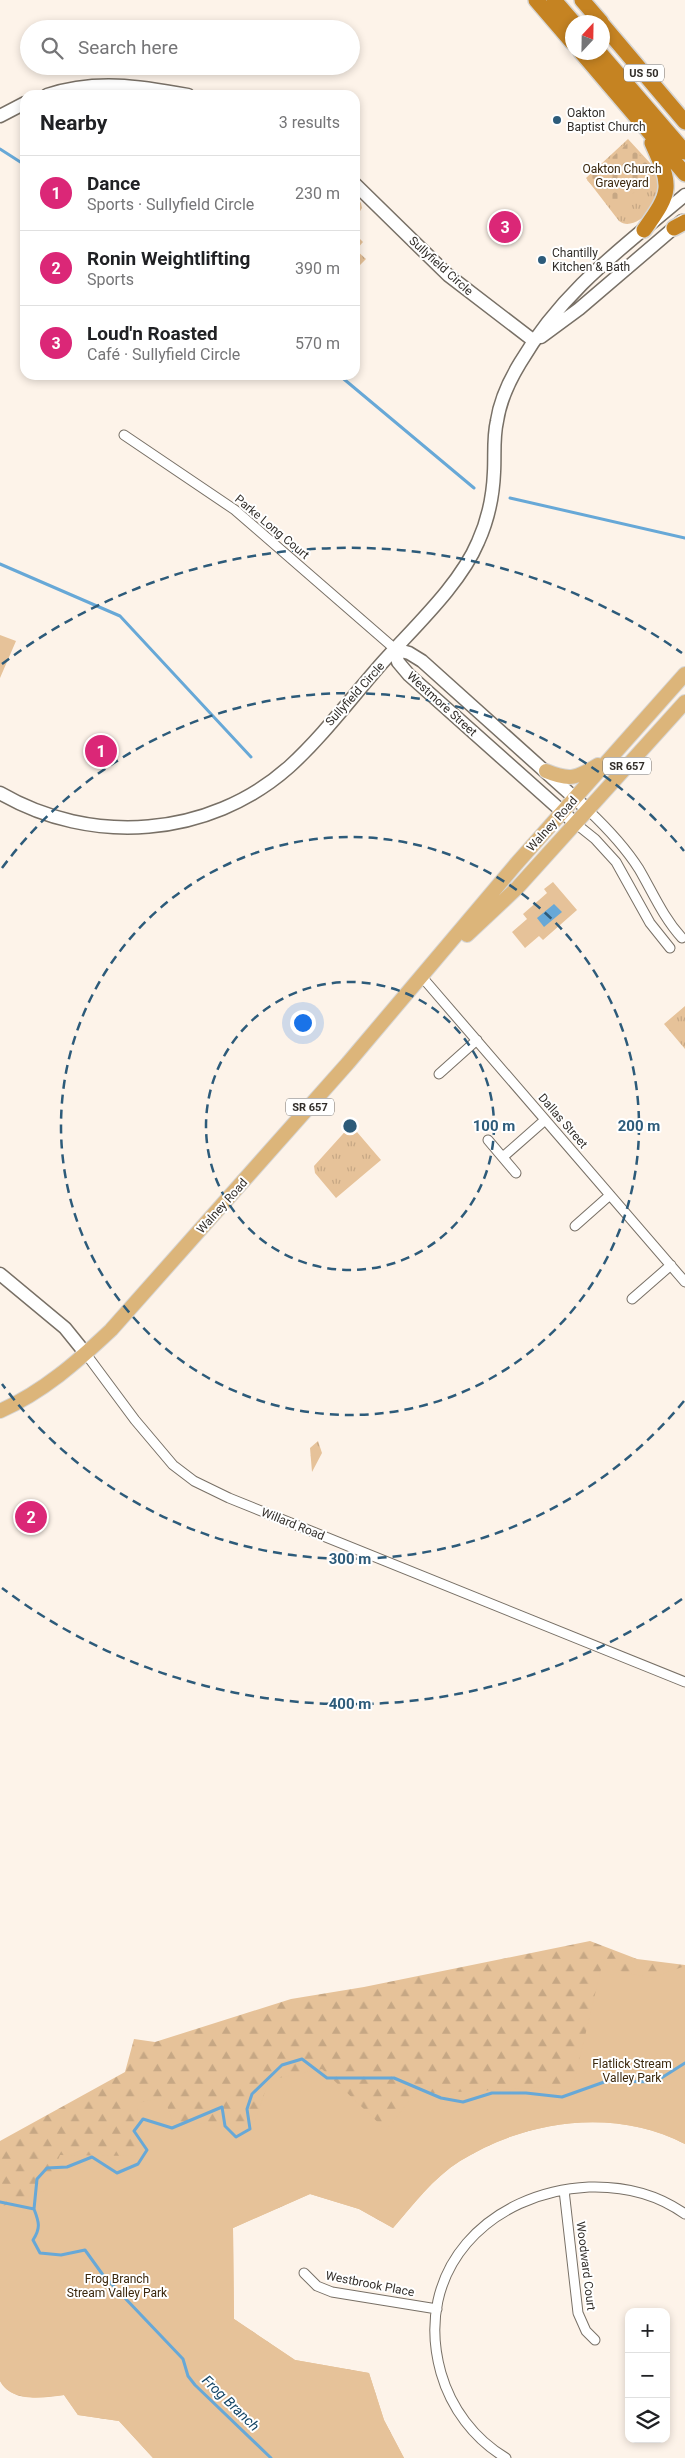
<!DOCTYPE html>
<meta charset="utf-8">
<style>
:root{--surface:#fff;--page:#f6f6f6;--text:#202124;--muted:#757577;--line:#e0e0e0;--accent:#db2777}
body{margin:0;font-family:Roboto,sans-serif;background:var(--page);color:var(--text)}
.controls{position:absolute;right:15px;bottom:15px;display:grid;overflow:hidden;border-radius:10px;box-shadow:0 2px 8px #0003}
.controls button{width:45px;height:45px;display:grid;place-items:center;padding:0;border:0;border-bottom:1px solid var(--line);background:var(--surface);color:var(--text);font:25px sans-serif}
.compass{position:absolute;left:565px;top:15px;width:45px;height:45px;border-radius:50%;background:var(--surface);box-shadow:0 2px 8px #0003;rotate:22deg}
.you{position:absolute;left:302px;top:1022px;width:18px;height:18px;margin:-12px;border:4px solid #fff;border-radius:50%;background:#1a73e8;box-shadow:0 0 0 8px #1a73e833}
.badge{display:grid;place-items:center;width:32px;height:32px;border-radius:50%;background:var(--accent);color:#fff;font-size:16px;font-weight:700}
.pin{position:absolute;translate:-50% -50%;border:2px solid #fff;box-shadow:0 1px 5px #0006}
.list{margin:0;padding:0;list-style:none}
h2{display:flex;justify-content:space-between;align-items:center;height:65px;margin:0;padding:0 20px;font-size:21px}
h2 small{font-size:16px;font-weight:400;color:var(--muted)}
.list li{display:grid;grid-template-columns:32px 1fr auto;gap:15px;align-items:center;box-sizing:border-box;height:75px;padding:0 20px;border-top:1px solid var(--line)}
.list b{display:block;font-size:19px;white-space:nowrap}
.list p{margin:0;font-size:16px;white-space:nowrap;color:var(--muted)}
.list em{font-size:16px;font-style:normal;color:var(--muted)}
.icon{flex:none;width:28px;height:28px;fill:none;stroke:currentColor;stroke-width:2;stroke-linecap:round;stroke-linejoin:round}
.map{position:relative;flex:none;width:685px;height:2458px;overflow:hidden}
.search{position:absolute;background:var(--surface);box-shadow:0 2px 8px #0003;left:20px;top:20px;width:340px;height:55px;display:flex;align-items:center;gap:12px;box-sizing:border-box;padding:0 18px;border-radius:28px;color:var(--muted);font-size:19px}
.panel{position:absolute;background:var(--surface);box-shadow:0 2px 8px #0003;left:20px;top:90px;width:340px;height:290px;border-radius:15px}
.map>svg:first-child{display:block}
</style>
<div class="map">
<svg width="685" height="2458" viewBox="0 0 685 2458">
<defs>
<pattern id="grass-tufts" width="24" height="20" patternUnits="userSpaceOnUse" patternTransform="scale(1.25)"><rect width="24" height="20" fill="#e6c299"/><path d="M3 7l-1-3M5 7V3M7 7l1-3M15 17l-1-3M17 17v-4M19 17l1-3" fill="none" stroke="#c6a784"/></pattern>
<pattern id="forest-firs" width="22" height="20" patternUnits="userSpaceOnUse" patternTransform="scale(1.25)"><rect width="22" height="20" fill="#e6c299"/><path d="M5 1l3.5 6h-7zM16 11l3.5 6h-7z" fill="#c6a784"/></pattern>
<pattern id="cemetery-stones" width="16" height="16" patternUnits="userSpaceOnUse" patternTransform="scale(1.25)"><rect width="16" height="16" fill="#e6c299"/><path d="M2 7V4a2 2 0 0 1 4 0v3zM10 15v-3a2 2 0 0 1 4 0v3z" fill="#c6a784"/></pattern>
</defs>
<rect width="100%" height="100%" fill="#fdf3e9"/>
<path fill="url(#grass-tufts)" d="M628,139l33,36 2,5c-4,9 -6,24 -13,31 -8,8 -21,18 -31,10l-33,-43z
M355,196l6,7 1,5 -7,11z
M355,234l8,8 -7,8 10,9 -7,7 -4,-4z
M685,1006v43l-21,-25z
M351,1125l30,35 -45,38 -21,-25 -1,-7z
M318,1441l4,12 -10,19 -2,-24z"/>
<path fill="url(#forest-firs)" d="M590,1941l47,18 48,6v179c-71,-37 -159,-24 -225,17 -27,17 -47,44 -67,67l-34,-19 -49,-15 -77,34 1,91 61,41 74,13 15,47 20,38h-251l-34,-37 -41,-6 -14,-20c-21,3 -52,8 -64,-14v-240l125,-69 9,-33 21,3 136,-43 73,-12z"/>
<path fill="url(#cemetery-stones)" d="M628,143l28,30 -42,37 -27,-30z"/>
<path fill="#e6c299" d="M0,635l16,6 -16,37z
M553,882l24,28 -34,30 -4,-4 -14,12 -13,-16 15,-13 -4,-5 24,-21 -3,-4z
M603,1961l6,8 43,9 33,-12v178c-71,-37 -159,-24 -225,17 -27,17 -47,44 -67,67l-34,-19 -49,-15 -77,34 1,91 61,41 74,13 15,47 20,38h-251l-34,-37 -41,-6 -14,-20c-21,2 -52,8 -64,-14v-174l46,-17 14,-35 75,1 3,-53 26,-6 9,26 81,1 15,-44 53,-11 64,61 29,-36 158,-8z"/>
<path fill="#67a8d7" d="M554,904l8,8 -18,15 -7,-9z"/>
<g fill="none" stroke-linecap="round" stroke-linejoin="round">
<path stroke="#67a8d7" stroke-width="3" d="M0,149l25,16
M339,375l135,113
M510,498l175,40
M0,564l120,52 131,141
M0,2202l34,7 3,-30 10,-11 20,-1 25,-10 25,16 21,-9 9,-14 -13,-19 9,-12 29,9 50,-21 3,19 11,11 14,-8 -3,-20 5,-15 30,-29 20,-6 25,19h67l47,20 22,4 29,-9h34l36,4 45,-16 48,1 30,-19
M34,2209c5,13 7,19 -1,31l7,13 21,2 24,-5 18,25 80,84 5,17 7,9 76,73"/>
<g stroke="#787066" stroke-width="11">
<path id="street" d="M124,435l111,75 160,139
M588,810c18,17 37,37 51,59 14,24 24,48 43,69
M575,823l20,16 21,23 34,61 20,25
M422,977l263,305
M439,1074l38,-34
M488,1140l28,33
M503,1157l42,-37
M575,1226l35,-31
M632,1299l39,-34
M86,1354l49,66 38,45 21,16 35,17 456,184
M564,2190l14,123 8,18 9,9
M304,2273l13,13 15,6 105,17
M506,2458c-32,-19 -55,-50 -65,-85 -29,-103 48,-181 148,-186 34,-1 68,7 96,27"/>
</g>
<g stroke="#787066" stroke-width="15">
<path id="secondary" d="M47,95c48,-16 93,-9 141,0
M0,116l25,-13
M355,184l93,91 86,66
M541,337l38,-28 103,-88
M395,649l3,13 11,13 166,148
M395,649l14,4 13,8 166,149
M0,793c91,53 209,45 289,-26 34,-31 63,-70 93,-104 31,-35 78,-78 96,-121 10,-22 15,-45 16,-70 1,-17 -1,-34 3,-51 3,-20 12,-40 23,-58 43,-73 101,-114 165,-168
M0,1274l65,54 21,26"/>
</g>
<g stroke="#d6d5d4" stroke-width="16">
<path id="primary" d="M546,771c24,10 31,7 52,-6
M467,935l51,-48 167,-185
M0,1411c43,-19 77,-49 111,-81l237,-267 169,-200 168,-189"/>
</g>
<g stroke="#d6d5d4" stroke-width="18">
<path id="highway" d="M536,0l36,42
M554,0l19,22
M582,0l19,22
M602,24l83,98
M581,52l104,122
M599,52l86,100
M674,228l11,-6
M644,230c28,-39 28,-43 8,-87"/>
</g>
<use href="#street" stroke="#fff" stroke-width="9"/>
<use href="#secondary" stroke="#fff" stroke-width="12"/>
<use href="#primary" stroke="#dcb57a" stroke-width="14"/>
<use href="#highway" stroke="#c58322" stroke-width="15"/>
</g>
<g fill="none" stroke="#2d5b7a" stroke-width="2.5" stroke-dasharray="9 6">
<circle cx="350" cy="1126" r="144"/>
<circle cx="350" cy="1126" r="289"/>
<path d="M684 1401A433 433 0 0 1 2 1384M2 868A433 433 0 0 1 684 851"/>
<path d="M682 1599A578 578 0 0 1 2 1588M2 664A578 578 0 0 1 682 653"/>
</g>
<g fill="#2d5b7a" stroke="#fff" stroke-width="2">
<circle cx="557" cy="120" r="5"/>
<circle cx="542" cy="260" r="5"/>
</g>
<g text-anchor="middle" stroke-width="4" stroke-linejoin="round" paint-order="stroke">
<g fill="#fff" stroke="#706d6a" stroke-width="1">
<rect x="624" y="64.5" width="40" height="17" rx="4"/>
<rect x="603" y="757.5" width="48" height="17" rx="4"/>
<rect x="286" y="1098.5" width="48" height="17" rx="4"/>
</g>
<g font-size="11" font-weight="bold" fill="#322e2a">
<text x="644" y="77">US 50</text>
<text x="627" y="770">SR 657</text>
<text x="310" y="1111">SR 657</text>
</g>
<g font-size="12" fill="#322e2a" stroke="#fff" text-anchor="start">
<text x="567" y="117">Oakton<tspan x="567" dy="14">Baptist Church</tspan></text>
<text x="552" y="257">Chantilly<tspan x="552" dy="14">Kitchen &amp; Bath</tspan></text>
</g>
<g font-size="12" fill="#3b270c" stroke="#fff">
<text x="622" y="173">Oakton Church<tspan x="622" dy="14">Graveyard</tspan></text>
<text x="632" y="2068">Flatlick Stream<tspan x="632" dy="14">Valley Park</tspan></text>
<text x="117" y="2283">Frog Branch<tspan x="117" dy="14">Stream Valley Park</tspan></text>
</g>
<g font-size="12" fill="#322e2a" stroke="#fff">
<text transform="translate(441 266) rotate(42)" y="4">Sullyfield Circle</text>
<text transform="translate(272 527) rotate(40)" y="4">Parke Long Court</text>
<text transform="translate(355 694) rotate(-48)" y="4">Sullyfield Circle</text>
<text transform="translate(442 704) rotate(42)" y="4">Westmore Street</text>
<text transform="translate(552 824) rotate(-48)" y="4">Walney Road</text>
<text transform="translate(563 1121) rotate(49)" y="4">Dallas Street</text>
<text transform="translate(222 1206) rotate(-48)" y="4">Walney Road</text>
<text transform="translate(293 1524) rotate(22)" y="4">Willard Road</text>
<text transform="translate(586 2266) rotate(83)" y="4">Woodward Court</text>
<text transform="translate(370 2284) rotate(11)" y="4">Westbrook Place</text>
</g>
<g font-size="14" font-style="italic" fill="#134565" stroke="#fff">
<text transform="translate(231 2403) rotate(44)" y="5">Frog Branch</text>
</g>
</g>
<circle cx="350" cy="1126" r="8" fill="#2d5b7a" stroke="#fff" stroke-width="2.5"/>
<g font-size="15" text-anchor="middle" font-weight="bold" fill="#2d5b7a" stroke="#fff" stroke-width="4" stroke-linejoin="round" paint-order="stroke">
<text x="494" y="1131">100 m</text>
<text x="639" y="1131">200 m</text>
<text x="350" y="1564">300 m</text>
<text x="350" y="1709">400 m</text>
</g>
</svg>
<div class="controls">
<button>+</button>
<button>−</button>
<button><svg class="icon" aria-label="layers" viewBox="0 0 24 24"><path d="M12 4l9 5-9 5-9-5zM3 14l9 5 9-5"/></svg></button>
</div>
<svg class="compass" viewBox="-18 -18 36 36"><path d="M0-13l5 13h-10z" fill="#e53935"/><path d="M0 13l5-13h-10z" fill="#757577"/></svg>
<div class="you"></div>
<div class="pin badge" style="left:101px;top:751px">1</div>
<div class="pin badge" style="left:31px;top:1517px">2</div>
<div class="pin badge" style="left:505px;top:227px">3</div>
<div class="search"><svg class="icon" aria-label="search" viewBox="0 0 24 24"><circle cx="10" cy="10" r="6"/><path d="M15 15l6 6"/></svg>Search here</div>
<section class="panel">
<h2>Nearby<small>3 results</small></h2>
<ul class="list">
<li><span class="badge">1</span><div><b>Dance</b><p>Sports · Sullyfield Circle</p></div><em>230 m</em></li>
<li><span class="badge">2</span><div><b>Ronin Weightlifting</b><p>Sports</p></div><em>390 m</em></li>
<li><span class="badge">3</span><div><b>Loud'n Roasted</b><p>Café · Sullyfield Circle</p></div><em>570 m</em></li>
</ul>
</section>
</div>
